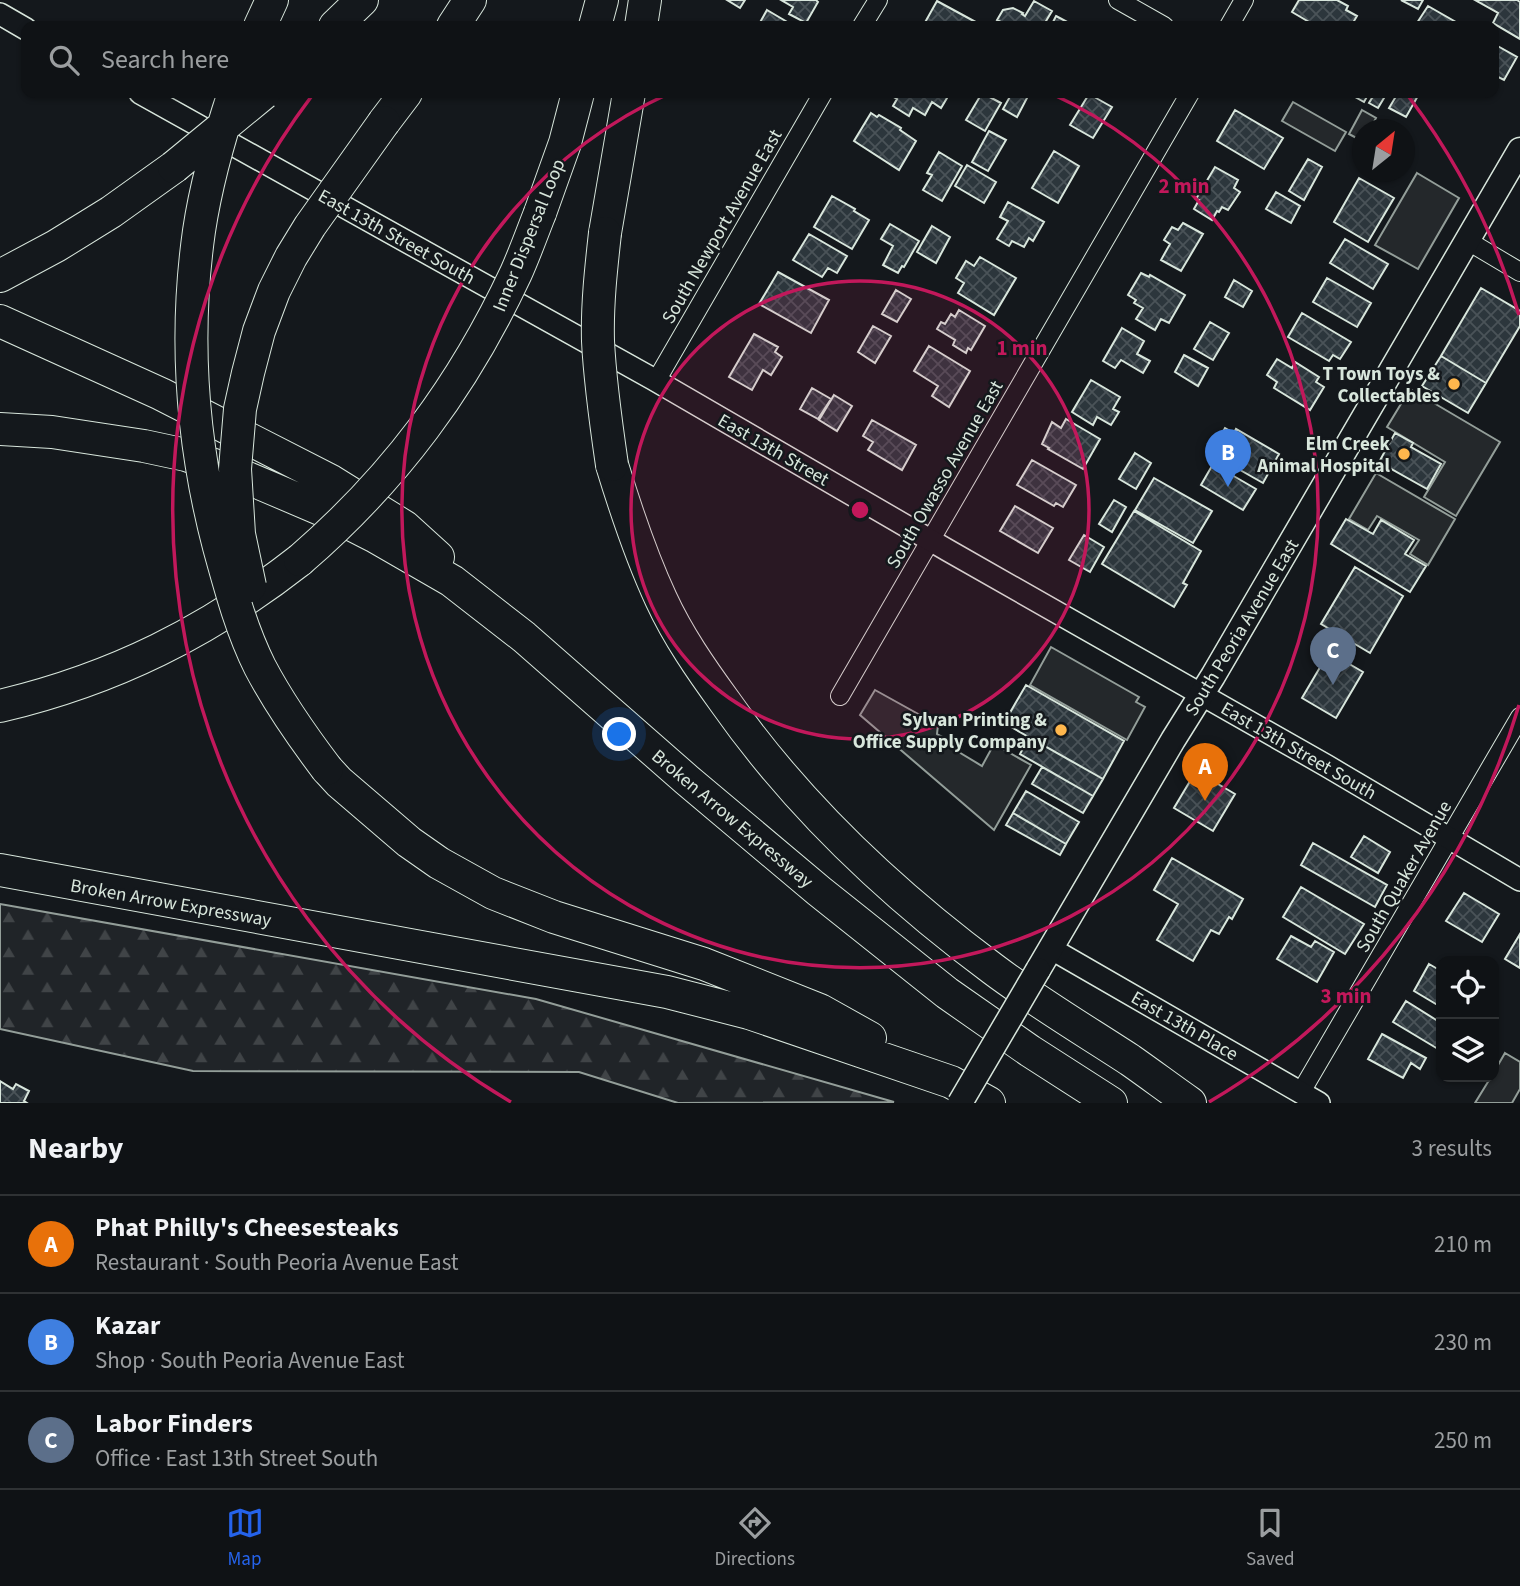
<!DOCTYPE html>
<meta charset="utf-8">
<style>
:root{--surface:#0f1215;--page:#181b1e;--text:#f1f3f6;--muted:#9b9ea0;--line:#2f3234;--accent:#2563eb}
body{margin:0;font-family:"Source Sans 3",sans-serif;background:var(--page);color:var(--text)}
.controls{position:absolute;right:21px;bottom:21px;display:grid;overflow:hidden;border-radius:14px;box-shadow:0 2px 5px #0004}
.controls button{width:63px;height:63px;display:grid;place-items:center;padding:0;border:0;border-bottom:2px solid var(--line);background:var(--surface);color:var(--text);font:35px sans-serif}
.compass{position:absolute;left:1352px;top:119px;width:63px;height:63px;border-radius:50%;background:var(--surface);box-shadow:0 2px 5px #0004;rotate:30deg}
.you{position:absolute;left:620px;top:735px;width:24px;height:24px;margin:-18px;border:5px solid #fff;border-radius:50%;background:#1a73e8;box-shadow:0 0 0 10px #1a73e833}
.badge{display:grid;place-items:center;width:46px;height:46px;border-radius:50%;background:var(--accent);color:#fff;font-size:23px;font-weight:700}
.pin{position:absolute;translate:-50% -58px;filter:drop-shadow(0 2px 4px #0008)}
.pin::after{content:'';position:absolute;top:37px;width:24px;height:21px;background:inherit;clip-path:polygon(0 0,100% 0,50% 100%)}
.list{margin:0;padding:0;list-style:none}
h2{display:flex;justify-content:space-between;align-items:center;height:91px;margin:0;padding:0 28px;font-size:30px}
h2 small{font-size:23px;font-weight:400;color:var(--muted)}
.list li{display:grid;grid-template-columns:46px 1fr auto;gap:21px;align-items:center;box-sizing:border-box;height:98px;padding:0 28px;border-top:2px solid var(--line)}
.list b{display:block;font-size:26px;white-space:nowrap}
.list p{margin:0;font-size:23px;white-space:nowrap;color:var(--muted)}
.list em{font-size:23px;font-style:normal;color:var(--muted)}
.icon{flex:none;width:38px;height:38px;fill:none;stroke:currentColor;stroke-width:2;stroke-linecap:round;stroke-linejoin:round}
.map{position:relative;flex:none;width:1520px;height:1103px;overflow:hidden}
.search{position:absolute;background:var(--surface);box-shadow:0 2px 5px #0004;left:21px;right:21px;top:21px;height:77px;display:flex;align-items:center;gap:18px;box-sizing:border-box;padding:0 24px;border-radius:14px;color:var(--muted);font-size:26px}
.sheet{height:385px;background:var(--surface)}
nav{display:flex;justify-content:space-around;align-items:center;box-sizing:border-box;height:98px;border-top:2px solid var(--line);background:var(--surface);font-size:19px;color:var(--muted)}
nav a{display:grid;justify-items:center;gap:4px}
nav .on{color:var(--accent)}
.map>svg:first-child{display:block}
</style>
<div class="map">
<svg width="1520" height="1103" viewBox="0 0 1520 1103">
<defs>
<pattern id="forest-firs" width="22" height="20" patternUnits="userSpaceOnUse" patternTransform="scale(1.75)"><rect width="22" height="20" fill="#202428"/><path d="M5 1l3.5 6h-7zM16 11l3.5 6h-7z" fill="#404447"/></pattern>
<pattern id="building-cross-hatch" width="8" height="8" patternUnits="userSpaceOnUse" patternTransform="scale(1.75)"><rect width="8" height="8" fill="#2c363c"/><path d="M0 0l8 8M0 8l8-8" fill="none" stroke="#4a5358"/></pattern>
</defs>
<rect width="100%" height="100%" fill="#14181c"/>
<path fill="url(#forest-firs)" stroke="#939e99" stroke-width="2" d="M0,904l536,95 358,103 -216,1 -99,-31 -386,-1 -193,-42z"/>
<path fill="#24282b" stroke="#939e99" stroke-width="2" d="M1293,102l53,30 -11,19 -53,-30z
M1362,110l14,8 -4,8 6,3 -16,1v11l-13,-7z
M1417,173l42,25 -41,71 -43,-24z
M1410,389l90,53 -44,74 -32,-19 21,-35 -58,-35z
M1376,473l79,46 -27,46 -18,-11 9,-14 -42,-24 -9,14 -19,-11z
M1051,647l88,50 -3,5 9,5 -18,33 -97,-55z
M875,690l63,35 -1,9 9,5 1,6 35,21 12,-22 37,21 -37,65 -134,-115z
M1505,1053l15,9v27l-8,14h-37l16,-26h3v-5z"/>
<path fill="url(#building-cross-hatch)" stroke="#d8e6dc" stroke-width="2" d="M727,0h18l-5,8z
M781,0h35l2,2 -12,21 -17,-9 4,-7z
M1299,0h38l11,6 -2,4 11,6 -6,10h-35l-24,-14z
M1401,0h22l-5,9z
M1475,0h42l3,2v37l-27,-16 5,-10z
M937,1l46,25h-60z
M1034,1l18,10 -9,15h-41l1,-3 -6,-3 6,-10 10,-2 10,5 -1,1 3,2z
M1428,6l33,19 -1,1h-45z
M767,10l27,16h-36z
M1056,16l17,9 -1,1h-21z
M1494,44l23,13 -13,23 -10,-5z
M892,93h58l-9,15 -9,-6 -7,13 -12,-7 -4,8 -16,-10 4,-7 -7,-4z
M982,93l19,10 -16,28 -19,-11z
M1012,93h6l9,5 -10,19 -14,-8z
M1348,93h21l-5,9z
M1375,93h18l-2,3 -4,-3 -9,15 -9,-5z
M1398,93l21,1 -13,23 -17,-9z
M1089,94l23,13 -19,31 -23,-13z
M1235,110l48,28 -19,31 -47,-28z
M871,113l6,4 2,-2 22,13 -1,2 16,11 -17,29 -45,-29z
M989,131l17,9 -18,31 -16,-9z
M1054,151l25,15 -21,37 -26,-15z
M939,152l23,14 -20,35 -19,-11 9,-15 -5,-2z
M1308,159l14,8 -18,33 -15,-9z
M967,165l29,17 -12,21 -29,-17z
M1215,167l23,13 -4,8 6,4 -12,18 -6,-3 -3,5 -2,-1 -5,9 -18,-11 5,-9 -3,-1z
M1359,178l35,20 -26,44 -34,-20z
M1276,192l24,14 -9,17 -25,-14z
M832,196l23,13 -1,2 15,9 -17,29 -38,-22z
M1008,202l36,20 -11,19 -4,-3 -5,9 -12,-6 -3,5 -12,-7 11,-18 -8,-4z
M1183,223l20,11 -22,37 -20,-11 9,-16 -6,-4 8,-13 6,3z
M890,224l29,17 -15,26 -2,-1 -4,7 -15,-8 10,-19 -12,-7z
M932,226l18,11 -14,26 -19,-11z
M809,234l38,22 -10,17 -9,-5 -6,9 -29,-17z
M1345,239l43,25 -15,25 -43,-26z
M980,257l36,21 -22,37 -36,-22 6,-10 -8,-5 10,-17 8,5z
M778,272l51,28 -18,33 -52,-29z
M1141,273l8,4 1,-2 35,20 -16,28 -8,-4 -6,11 -19,-11 7,-11 -9,-5 2,-3 -8,-5z
M1327,278l44,25 -14,24 -44,-25z
M1234,280l18,11 -9,16 -18,-10z
M1481,288l39,23v15l-34,57 -45,-27z
M896,290l15,9 -14,23 -15,-8z
M959,310l26,16 -14,24 -3,-2 -2,5 -13,-8 2,-5 -18,-11 4,-7 4,2 6,-10 4,3z
M1302,313l49,29 -11,17 -7,-4 -4,6 -41,-24z
M1210,322l19,11 -16,27 -19,-11z
M873,326l18,10 -16,27 -17,-11z
M1122,328l22,13 -7,13 13,7 -7,12 -22,-13 -6,8 -12,-7z
M754,334l24,13 -3,5 7,5 -11,18 -8,-5 -11,20 -23,-13z
M929,346l41,25 -21,36 -17,-11 6,-10 -24,-15z
M1184,355l24,13 -10,18 -23,-14z
M1441,356l45,27 -18,30 -46,-27z
M1277,359l15,9 3,-6 24,15 -3,5 8,5 -14,23 -36,-22 3,-6 -10,-7z
M1091,380l29,17 -7,12 6,3 -8,13 -14,-8 -4,8 -21,-13z
M812,388l19,11 -13,20 -18,-10z
M834,395l18,11 -15,25 -18,-11z
M1066,419l34,20 -17,30 -35,-20 1,-1 -7,-4 10,-22 9,6z
M872,420l44,25 -14,25 -34,-20 5,-8 -10,-6z
M1225,428l9,5 2,-4 43,25 -16,29 -44,-25 3,-4 -8,-5z
M1395,433l18,10 -2,4 30,17 -14,25 -48,-27z
M1135,453l16,10 -15,26 -17,-10z
M1032,460l44,25 -13,22 -7,-4 -2,3 -37,-21z
M1213,464l43,25 -13,21 -42,-25z
M1154,478l58,33 -19,32 -58,-33z
M1114,500l12,7 -14,25 -13,-8z
M1015,506l38,22 -15,25 -38,-22z
M1134,511l67,40 -18,32 4,2 -13,22 -72,-43z
M1346,519l27,15 8,-14 33,20 -9,14 21,12 -16,26 -79,-48z
M1084,535l20,12 -14,25 -21,-12z
M1355,567l48,29 -33,57 -49,-29z
M1329,652l34,20 -27,46 -34,-20z
M1026,685l98,56 -21,38 -99,-56z
M1029,737l74,42 -10,17 -73,-42z
M1042,767l51,29 -10,17 -51,-29z
M1196,771l39,23 -22,37 -39,-23z
M1026,791l53,31 -13,22 -53,-31z
M1013,813l53,31 -6,11 -54,-30z
M1364,836l26,16 -12,21 -27,-16z
M1313,843l74,42 -12,22 -74,-42z
M1172,858l71,41 -11,20 -3,-2 -10,17 -8,-4 -18,31 -36,-21 21,-36 -24,-14z
M1301,887l63,37 -19,30 -62,-37z
M1464,893l35,21 -17,28 -36,-21z
M1520,934v34l-15,-9z
M1291,936l20,11 4,-6 19,11 -17,30 -40,-23z
M1429,964l12,7v36l-27,-16z
M1406,1001l35,22v21l-3,5 -45,-27z
M1382,1034l44,24 -6,11 -9,-6 -8,15 -35,-19z
M0,1081l13,8 3,-5 13,7 -5,10 3,2h-27z"/>
<g fill="none" stroke-linecap="round" stroke-linejoin="round">
<g stroke="#d8e6dc" stroke-width="20">
<path id="minor" d="M1118,0l46,26
M862,26l16,-26
M1229,26l15,-26
M1468,241l52,31
M656,381l167,-288
M840,696l350,-603
M1301,1092l219,-375"/>
</g>
<g stroke="#d8e6dc" stroke-width="24">
<path id="tertiary" d="M0,14l26,15
M140,93l513,286 296,172 378,215 193,114
M1050,948l269,155"/>
</g>
<g stroke="#d8e6dc" stroke-width="27">
<path id="secondary" d="M1038,970l135,-230 40,-64 307,-526"/>
</g>
<g stroke="#d8e6dc" stroke-width="34">
<path id="motorway" d="M260,26l12,-26
M335,26l27,-26
M453,26l17,-26
M595,26l7,-26
M641,26l4,-26
M384,122l22,-29
M540,213l25,-70 13,-50
M605,233l24,-140
M0,276l56,-30 55,-34 63,-45
M0,321l161,73 170,87 74,46 33,30
M0,429l52,3 92,14 42,9 45,16 94,40 49,25 78,45 72,56 163,143 132,111 128,102 83,58 81,52
M612,465c14,46 29,91 49,134 17,37 40,70 64,103 73,104 167,192 268,267 44,33 91,61 137,91 20,14 40,29 60,43
M0,706c114,-27 208,-74 300,-146
M327,769l12,13 70,60 30,21 54,30 61,24 150,47 116,46 50,28
M0,870l667,122 82,21 202,69 38,21"/>
</g>
<use href="#minor" stroke="#14181c" stroke-width="18"/>
<use href="#tertiary" stroke="#14181c" stroke-width="21"/>
<use href="#secondary" stroke="#14181c" stroke-width="24"/>
<use href="#motorway" stroke="#14181c" stroke-width="32"/>
<g stroke="#d8e6dc" stroke-width="27" stroke-linecap="butt">
<path id="secondary-bridge" d="M960,1103l78,-133"/>
</g>
<g stroke="#d8e6dc" stroke-width="34" stroke-linecap="butt">
<path id="motorway-bridge" d="M234,93c-15,45 -28,91 -35,138 -15,106 -7,213 20,316 11,40 22,82 41,120 19,36 42,69 67,102
M174,167l90,-74
M605,233c-4,36 -8,72 -7,108 2,42 8,83 14,124
M300,560c95,-82 163,-174 216,-287 9,-20 16,-40 24,-60
M250,586l-11,-52 -4,-65 5,-60 8,-36 11,-42 15,-40 17,-34 19,-31 74,-104"/>
</g>
<use href="#secondary-bridge" stroke="#14181c" stroke-width="24"/>
<use href="#motorway-bridge" stroke="#14181c" stroke-width="32"/>
</g>
<circle cx="860" cy="510" r="229" fill="#c2185b" fill-opacity=".12"/>
<g fill="none" stroke="#c2185b" stroke-width="3.5">
<circle cx="860" cy="510" r="229"/>
<path d="M1050 93A458 458 0 1 1 670 93"/>
<path d="M1519 705A687 687 0 0 1 1209 1102M511 1102A687 687 0 0 1 311 97M1409 97A687 687 0 0 1 1519 315"/>
</g>
<g fill="#ffb74d" stroke="#14181c" stroke-width="2.5">
<circle cx="1454" cy="384" r="7"/>
<circle cx="1404" cy="454" r="7"/>
<circle cx="1061" cy="730" r="7"/>
</g>
<g text-anchor="middle" stroke-width="5" stroke-linejoin="round" paint-order="stroke">
<g font-size="19" fill="#d8e6dc" stroke="#14181c">
<text transform="translate(721 226) rotate(-60)" y="7">South Newport Avenue East</text>
<text transform="translate(528 235) rotate(-68)" y="7">Inner Dispersal Loop</text>
<text transform="translate(397 236) rotate(29)" y="7">East 13th Street South</text>
<text transform="translate(774 449) rotate(30)" y="7">East 13th Street</text>
<text transform="translate(944 474) rotate(-60)" y="7">South Owasso Avenue East</text>
<text transform="translate(1241 627) rotate(-59)" y="7">South Peoria Avenue East</text>
<text transform="translate(1299 750) rotate(30)" y="7">East 13th Street South</text>
<text transform="translate(733 818) rotate(40)" y="7">Broken Arrow Expressway</text>
<text transform="translate(1403 876) rotate(-60)" y="7">South Quaker Avenue</text>
<text transform="translate(171 902) rotate(10)" y="7">Broken Arrow Expressway</text>
<text transform="translate(1185 1025) rotate(30)" y="7">East 13th Place</text>
</g>
<g font-size="19" font-weight="bold" fill="#d8e6dc" stroke="#14181c" text-anchor="end">
<text x="1440" y="380">T Town Toys &amp;<tspan x="1440" dy="22">Collectables</tspan></text>
<text x="1390" y="450">Elm Creek<tspan x="1390" dy="22">Animal Hospital</tspan></text>
<text x="1047" y="726">Sylvan Printing &amp;<tspan x="1047" dy="22">Office Supply Company</tspan></text>
</g>
</g>
<circle cx="860" cy="510" r="10" fill="#c2185b" stroke="#14181c" stroke-width="3.5"/>
<g font-size="21" text-anchor="middle" font-weight="bold" fill="#c2185b" stroke="#14181c" stroke-width="5" stroke-linejoin="round" paint-order="stroke">
<text x="1184" y="193">2 min</text>
<text x="1022" y="355">1 min</text>
<text x="1346" y="1003">3 min</text>
</g>
</svg>
<div class="controls">
<button><svg class="icon" aria-label="locate" viewBox="0 0 24 24"><circle cx="12" cy="12" r="6"/><path d="M12 2v4M12 18v4M2 12h4M18 12h4"/></svg></button>
<button><svg class="icon" aria-label="layers" viewBox="0 0 24 24"><path d="M12 4l9 5-9 5-9-5zM3 14l9 5 9-5"/></svg></button>
</div>
<svg class="compass" viewBox="-18 -18 36 36"><path d="M0-13l5 13h-10z" fill="#e53935"/><path d="M0 13l5-13h-10z" fill="#9b9ea0"/></svg>
<div class="you"></div>
<div class="pin badge" style="left:1205px;top:801px;background:#e8710a">A</div>
<div class="pin badge" style="left:1228px;top:487px;background:#3f7fe0">B</div>
<div class="pin badge" style="left:1333px;top:685px;background:#5c6f8a">C</div>
<div class="search"><svg class="icon" aria-label="search" viewBox="0 0 24 24"><circle cx="10" cy="10" r="6"/><path d="M15 15l6 6"/></svg>Search here</div>
</div>
<section class="sheet">
<h2>Nearby<small>3 results</small></h2>
<ul class="list">
<li><span class="badge" style="background:#e8710a">A</span><div><b>Phat Philly's Cheesesteaks</b><p>Restaurant · South Peoria Avenue East</p></div><em>210 m</em></li>
<li><span class="badge" style="background:#3f7fe0">B</span><div><b>Kazar</b><p>Shop · South Peoria Avenue East</p></div><em>230 m</em></li>
<li><span class="badge" style="background:#5c6f8a">C</span><div><b>Labor Finders</b><p>Office · East 13th Street South</p></div><em>250 m</em></li>
</ul>
</section>
<nav>
<a class="on"><svg class="icon" aria-label="map" viewBox="0 0 24 24"><path d="M3 6l6-2 6 2 6-2v14l-6 2-6-2-6 2zM9 4v14M15 6v14"/></svg>Map</a>
<a><svg class="icon" aria-label="directions" viewBox="0 0 24 24"><path d="M12 3l9 9-9 9-9-9zM9 14v-3h6M13 9l2 2-2 2"/></svg>Directions</a>
<a><svg class="icon" aria-label="saved" viewBox="0 0 24 24"><path d="M7 4h10v16l-5-4-5 4z"/></svg>Saved</a>
</nav>
